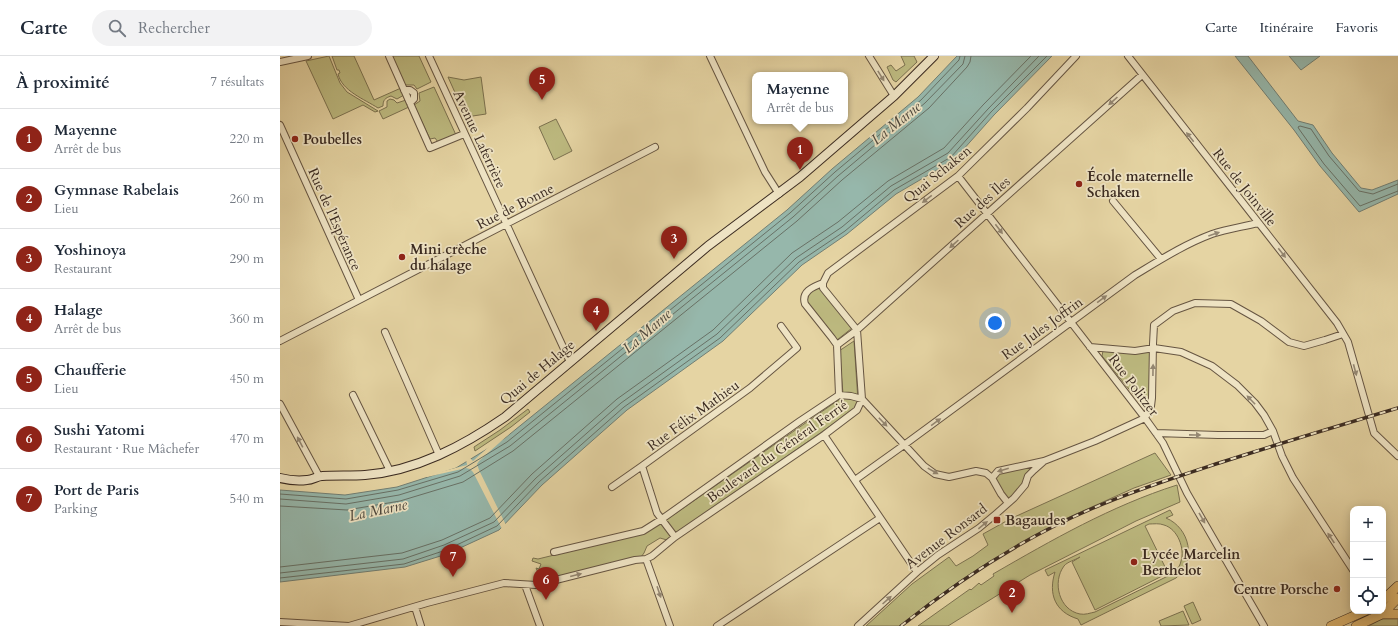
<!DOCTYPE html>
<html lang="fr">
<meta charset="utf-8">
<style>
:root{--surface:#fff;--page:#f2f2f3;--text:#1f2937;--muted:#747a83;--line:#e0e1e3;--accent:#8f2418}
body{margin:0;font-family:Cardo,serif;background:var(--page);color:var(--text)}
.controls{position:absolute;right:12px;bottom:12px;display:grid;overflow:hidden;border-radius:8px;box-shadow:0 2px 10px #0003}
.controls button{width:36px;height:36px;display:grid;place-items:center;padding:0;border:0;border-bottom:1px solid var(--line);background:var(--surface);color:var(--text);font:20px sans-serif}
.you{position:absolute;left:715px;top:267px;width:14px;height:14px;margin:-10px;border:3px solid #fff;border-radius:50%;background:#1a73e8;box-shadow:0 0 0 6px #1a73e833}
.badge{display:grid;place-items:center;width:26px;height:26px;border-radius:50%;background:var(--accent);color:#fff;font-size:13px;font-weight:700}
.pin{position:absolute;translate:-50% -33px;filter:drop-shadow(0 1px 2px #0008)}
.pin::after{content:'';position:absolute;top:21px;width:14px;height:12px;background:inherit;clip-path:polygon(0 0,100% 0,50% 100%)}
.popup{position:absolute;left:472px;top:16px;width:96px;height:52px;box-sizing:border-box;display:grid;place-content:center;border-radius:8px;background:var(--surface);filter:drop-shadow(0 1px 3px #0005);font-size:13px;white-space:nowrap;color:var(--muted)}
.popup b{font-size:15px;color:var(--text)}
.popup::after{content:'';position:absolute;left:50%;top:100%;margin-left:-8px;border:8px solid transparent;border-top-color:var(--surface)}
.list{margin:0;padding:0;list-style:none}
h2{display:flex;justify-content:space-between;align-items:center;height:52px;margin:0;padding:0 16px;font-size:17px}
h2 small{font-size:13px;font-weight:400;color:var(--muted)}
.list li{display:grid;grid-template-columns:26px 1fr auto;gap:12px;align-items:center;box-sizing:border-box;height:60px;padding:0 16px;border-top:1px solid var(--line)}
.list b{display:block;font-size:15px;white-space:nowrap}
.list p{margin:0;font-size:13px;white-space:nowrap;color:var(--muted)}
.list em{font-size:13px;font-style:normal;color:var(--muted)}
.icon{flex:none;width:22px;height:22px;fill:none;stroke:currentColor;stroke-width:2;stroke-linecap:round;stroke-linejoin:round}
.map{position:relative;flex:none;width:1118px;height:570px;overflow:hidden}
header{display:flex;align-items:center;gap:24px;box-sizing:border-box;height:56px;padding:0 20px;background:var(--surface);border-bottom:1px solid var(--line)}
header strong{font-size:19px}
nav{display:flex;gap:22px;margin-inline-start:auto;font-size:14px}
.search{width:280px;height:36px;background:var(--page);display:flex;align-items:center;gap:10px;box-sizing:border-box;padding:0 14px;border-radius:22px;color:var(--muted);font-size:15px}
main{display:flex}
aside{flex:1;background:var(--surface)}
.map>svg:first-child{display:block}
</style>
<header>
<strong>Carte</strong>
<div class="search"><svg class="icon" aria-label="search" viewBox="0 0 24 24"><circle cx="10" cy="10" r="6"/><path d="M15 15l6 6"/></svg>Rechercher</div>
<nav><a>Carte</a><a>Itinéraire</a><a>Favoris</a></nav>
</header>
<main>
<aside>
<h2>À proximité<small>7 résultats</small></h2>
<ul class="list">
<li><span class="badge">1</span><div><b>Mayenne</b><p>Arrêt de bus</p></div><em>220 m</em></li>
<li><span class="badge">2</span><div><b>Gymnase Rabelais</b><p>Lieu</p></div><em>260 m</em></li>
<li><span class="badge">3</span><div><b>Yoshinoya</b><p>Restaurant</p></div><em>290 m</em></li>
<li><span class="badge">4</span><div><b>Halage</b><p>Arrêt de bus</p></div><em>360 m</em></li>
<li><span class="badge">5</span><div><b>Chaufferie</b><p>Lieu</p></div><em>450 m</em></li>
<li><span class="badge">6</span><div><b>Sushi Yatomi</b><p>Restaurant · Rue Mâchefer</p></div><em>470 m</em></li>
<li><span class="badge">7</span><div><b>Port de Paris</b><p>Parking</p></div><em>540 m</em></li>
</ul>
</aside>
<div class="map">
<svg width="1118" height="570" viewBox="0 0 1118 570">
<rect width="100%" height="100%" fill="#e5d4a3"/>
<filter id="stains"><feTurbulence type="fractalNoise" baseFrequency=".005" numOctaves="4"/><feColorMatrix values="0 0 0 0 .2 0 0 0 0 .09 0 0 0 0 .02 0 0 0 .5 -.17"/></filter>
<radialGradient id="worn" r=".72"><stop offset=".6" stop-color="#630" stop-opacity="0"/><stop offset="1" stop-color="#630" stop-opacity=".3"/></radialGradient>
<path fill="#bdba80" stroke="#7c7250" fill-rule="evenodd" d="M49,0l11,27 7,9 31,19 -3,1 -12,-7 -30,14 -27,-58z
M52,0h22l20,44 27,-12 3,7 -7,4 -6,-3c-6,2 -8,4 -8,10l-5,2c-14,-9 -36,-17 -40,-34l2,-1 -1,-3h-2z
M111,0h28l12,26 -14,7 -3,-4h-9z
M621,0h13l3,6 -21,20 -3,-2 -6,-13 4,-2 5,6 9,-6z
M168,21l16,3 17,-3 5,37 -20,3z
M154,31l22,48 -18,7 -3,-4 -5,1 -16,-34 6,-4 -1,-8z
M110,43l4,1 3,3 9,-3 3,7 -26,12 -4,-8 8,-4v-6z
M276,63l16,32 -18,9 -15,-33z
M539,230l33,42 -15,12 -31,-40 1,-5z
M574,285l4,60 -3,7 -9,7 -179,125 -7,-2 -13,8 -3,7 -3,4 -103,25 3,-3 -5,-11 3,1 2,-5 -9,-3 1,-3 5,1 98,-24 30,-15 174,-121 3,-6 -4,-42z
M823,295l44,1 4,1 -2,51 -2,1h-5l-40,-49z
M248,353l2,3 -19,15 -36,24 -1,-4 26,-17z
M875,397l16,22 -37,13 -69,31 -86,49 -29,20 -50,38h-34l46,-42 37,-27 7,9 17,-10 15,-11 -5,-11 27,-15z
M764,405l-36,42 -16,-25 6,-7z
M897,429l3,17 -44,19 -106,54 -82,51h-30l52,-37 1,1 8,-7 2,2 13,-9 -1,-2c59,-34 118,-68 184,-89z
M890,454l3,5 -7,3c24,10 31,43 10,60l-95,47 -3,-6c-23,-7 -30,-25 -23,-47l-7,4 -3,-6zM869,468c5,0 10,-1 15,1 14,4 21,24 17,36 -1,6 -5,9 -9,13l-77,38c-5,1 -10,3 -15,2 -21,-4 -28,-32 -16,-48 3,-4 11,-6 16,-9l-8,5 23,48 73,-37 -23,-47z
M913,546l8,18 -9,4 -8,-18z
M903,555l6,14 -28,1 -2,-5z
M1102,563h16v7h-29z"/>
<path fill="#96b7ab" stroke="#727f74" d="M677,0h95l-58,59 -40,45 -58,34 -49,40 -45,31 -79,76 -96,69 -85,75 -43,45 -52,24 -42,13 -125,15v-92l65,5 52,-8 59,-19 49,-30 282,-228 45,-41 86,-72z
M955,0h13l50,65 15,4 19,28 29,35 11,2 26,-10v14l-39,18 -39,-46 -26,-36z
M1009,0h31l-19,14z"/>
<path fill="#e5d4a3" d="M247,362l-48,43 -2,3 2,6 27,55 -4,4 -29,-57 -3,-3 -4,-1 -39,9 -1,-1 6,-2 35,-9v-1l-1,-4 4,-2 3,3 20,-18 11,-6z"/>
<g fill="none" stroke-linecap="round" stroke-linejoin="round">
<path stroke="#687166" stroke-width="1" d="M1118,128l-25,10 -14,-3 -30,-35 -18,-27 -11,-3 -2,1 1,2 25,35 36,42 38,-15
M0,438l66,5 52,-9 60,-18 49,-30 283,-229 45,-41 86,-72 38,-40 1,-4
M0,443l66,5 53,-9 61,-19 50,-30 283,-229 45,-41 87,-73 38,-39 2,-8
M0,450l67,4 53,-9 63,-19 50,-31 284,-230 45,-41 87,-72 38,-41 3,-5 1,-6
M0,511l122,-14 40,-13 48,-22 42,-44 85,-75 96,-69 79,-77 46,-31 50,-41 56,-33 39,-43 48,-49
M0,517l123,-14 41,-14 50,-23 42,-44 85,-75 96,-69 79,-76 46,-31 49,-41 57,-33 40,-44 51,-53
M0,522l124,-14 42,-14 51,-24 42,-44 85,-75 96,-69 79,-76 46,-31 49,-41 57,-33 40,-45 56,-56"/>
<g stroke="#665542" stroke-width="8">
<path id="street" d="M109,0l41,92 34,-14
M149,0l141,306
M430,0l55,116 14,22
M589,0l25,40
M848,0l209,267 11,19 26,91 24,23
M0,6l28,-6
M124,34h6l4,3v6l-4,4
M0,69l79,175
M678,120l187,242 18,25 24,50 77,133
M833,145l48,58
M543,227l5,-10 130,-97 69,-68 49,-52
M105,276l54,123
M0,285l375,-194
M557,289l20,-15 285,-255
M810,291l45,4 19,-3 27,4 31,14 25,19 18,18 9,12 9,16 9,25 11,22 60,92
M73,339l37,76
M559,339l12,1 11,3 62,67 11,8 14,3 27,-6 10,2 6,5 9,16 7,9
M0,348l39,72
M876,377l62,2h46l9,-4
M544,379l93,137
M712,422l6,-7 46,-10 51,-20 50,-23 6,-12 1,-8 1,-54 1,-19 19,-14 22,-8 36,1 30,17 28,21 15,4 21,-6 18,-6
M575,424l49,-35 231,-170c25,-15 50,-31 77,-41 15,-5 30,-7 46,-11
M332,431l30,-21
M395,481l-18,-24 -15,-47 108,-78 47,-40 -16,-22
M274,496l89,-21 19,-12 138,-98 39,-26 -2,-50 -5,-7 -27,-34c-4,-12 7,-17 18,-21
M366,503l24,67
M245,529l15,41
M135,551l6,19
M0,566l69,4 78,-23 77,-20 32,2 99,-25 11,-1 6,-3 23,-19 149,-102 33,-25 5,-11 -5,-69 -34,-42v-5
M437,570l163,-108
M578,570l59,-54 21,-17 41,-27 18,-15 17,-15 11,-13 3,-9 6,-6 9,-8"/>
</g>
<g stroke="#3b2b21" stroke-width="10">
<path id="secondary" d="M0,422c8,2 19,3 27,2 6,0 10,-4 15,-4 14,-1 29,0 43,-1 51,-4 98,-29 140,-58l203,-171 92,-69 94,-81 40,-40"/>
</g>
<g stroke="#3b2b21" stroke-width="10">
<path id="primary" d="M1103,544l15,-14
M1102,558h16
M1051,570l34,-15
M1076,570l26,-12 16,-16"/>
</g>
<use href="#street" stroke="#eee3c3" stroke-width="6"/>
<use href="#secondary" stroke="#eee3c3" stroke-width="8"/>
<use href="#primary" stroke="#e2ba72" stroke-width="9"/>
<g stroke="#3b2b21" stroke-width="3.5">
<path id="rail" d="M621,570c58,-46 122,-88 190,-117 41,-18 85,-32 128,-46 59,-19 119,-37 179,-55"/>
</g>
<use href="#rail" stroke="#eee3c3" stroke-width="2" stroke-dasharray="6" stroke-linecap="butt"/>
</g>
<defs><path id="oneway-solid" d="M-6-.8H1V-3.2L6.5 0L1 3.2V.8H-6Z"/></defs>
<g fill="#948772">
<use href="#oneway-solid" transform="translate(601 20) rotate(58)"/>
<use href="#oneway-solid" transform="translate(833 45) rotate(138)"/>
<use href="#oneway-solid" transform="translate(910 81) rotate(-128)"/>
<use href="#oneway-solid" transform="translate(647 143) rotate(143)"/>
<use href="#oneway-solid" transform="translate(719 173) rotate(53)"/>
<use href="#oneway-solid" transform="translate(934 178) rotate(-19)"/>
<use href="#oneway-solid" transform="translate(674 188) rotate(138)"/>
<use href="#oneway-solid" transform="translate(1002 197) rotate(52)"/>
<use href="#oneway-solid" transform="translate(822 243) rotate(-36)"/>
<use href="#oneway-solid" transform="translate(873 314) rotate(-89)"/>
<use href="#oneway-solid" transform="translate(1075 314) rotate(75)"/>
<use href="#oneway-solid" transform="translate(971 344) rotate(-134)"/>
<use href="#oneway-solid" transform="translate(603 366) rotate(46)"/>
<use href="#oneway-solid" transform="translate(656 366) rotate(-36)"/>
<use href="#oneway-solid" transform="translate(915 379) rotate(1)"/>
<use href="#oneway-solid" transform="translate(20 386) rotate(-118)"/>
<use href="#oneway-solid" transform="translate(723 414) rotate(164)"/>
<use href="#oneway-solid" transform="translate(653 415) rotate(29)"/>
<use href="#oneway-solid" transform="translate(922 462) rotate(60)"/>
<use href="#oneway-solid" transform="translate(703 469) rotate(-39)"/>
<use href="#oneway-solid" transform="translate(1051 482) rotate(-124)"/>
<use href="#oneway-solid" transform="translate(296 519) rotate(-14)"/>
<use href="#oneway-solid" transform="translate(379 536) rotate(71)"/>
<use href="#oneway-solid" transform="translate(607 544) rotate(-42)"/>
</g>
<g fill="#8f2418" stroke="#eee3c3" stroke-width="1.5">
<circle cx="15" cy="83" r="4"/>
<circle cx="799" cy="128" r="4"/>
<circle cx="122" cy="201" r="4"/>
<rect x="713" y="460" width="8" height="8" rx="2"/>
<circle cx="854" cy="506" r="4"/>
<circle cx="1057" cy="533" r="4"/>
</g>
<g text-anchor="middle" stroke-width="3.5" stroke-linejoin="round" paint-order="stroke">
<g font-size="14" font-weight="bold" fill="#3b2b21" stroke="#eee3c3" text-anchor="start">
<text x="23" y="88">Poubelles</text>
<text x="807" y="125">École maternelle<tspan x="807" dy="16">Schaken</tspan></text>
<text x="130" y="198">Mini crèche<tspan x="130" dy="16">du halage</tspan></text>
<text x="725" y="469">Bagaudes</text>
<text x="862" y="503">Lycée Marcelin<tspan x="862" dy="16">Berthelot</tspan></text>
<text x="1049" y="538" text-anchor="end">Centre Porsche</text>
</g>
<g font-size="14" fill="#3b2b21" stroke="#eee3c3">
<text transform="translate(200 83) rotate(65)" y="5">Avenue Laferrière</text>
<text transform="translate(657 118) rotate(-39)" y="5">Quai Schaken</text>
<text transform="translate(965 131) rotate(52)" y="5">Rue de Joinville</text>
<text transform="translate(702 146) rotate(-42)" y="5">Rue des Îles</text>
<text transform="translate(235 150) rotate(-27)" y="5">Rue de Bonne</text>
<text transform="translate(55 163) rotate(66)" y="5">Rue de l'Espérance</text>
<text transform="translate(762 272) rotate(-36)" y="5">Rue Jules Joffrin</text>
<text transform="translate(257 316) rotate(-40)" y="5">Quai de Halage</text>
<text transform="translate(854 329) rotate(53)" y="5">Rue Politzer</text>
<text transform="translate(413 359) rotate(-36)" y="5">Rue Félix Mathieu</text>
<text transform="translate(497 395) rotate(-35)" y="5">Boulevard du Général Ferrié</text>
<text transform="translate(666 480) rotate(-37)" y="5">Avenue Ronsard</text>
</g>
<g font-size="15" font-style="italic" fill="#4d473d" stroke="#eee3c3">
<text transform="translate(616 67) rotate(-39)" y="5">La Marne</text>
<text transform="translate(367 275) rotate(-41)" y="5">La Marne</text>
<text transform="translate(98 454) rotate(-12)" y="5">La Marne</text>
</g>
</g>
<rect width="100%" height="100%" filter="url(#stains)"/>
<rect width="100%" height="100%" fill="url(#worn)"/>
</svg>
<div class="controls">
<button>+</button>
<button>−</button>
<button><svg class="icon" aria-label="locate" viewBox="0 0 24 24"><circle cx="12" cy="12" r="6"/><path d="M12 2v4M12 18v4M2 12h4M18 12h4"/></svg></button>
</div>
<div class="you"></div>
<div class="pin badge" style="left:520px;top:114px">1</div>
<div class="popup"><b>Mayenne</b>Arrêt de bus</div>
<div class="pin badge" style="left:732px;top:557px">2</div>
<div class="pin badge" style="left:394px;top:203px">3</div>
<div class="pin badge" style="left:316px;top:275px">4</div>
<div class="pin badge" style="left:262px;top:44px">5</div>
<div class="pin badge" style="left:266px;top:544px">6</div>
<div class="pin badge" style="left:173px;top:521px">7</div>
</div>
</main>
